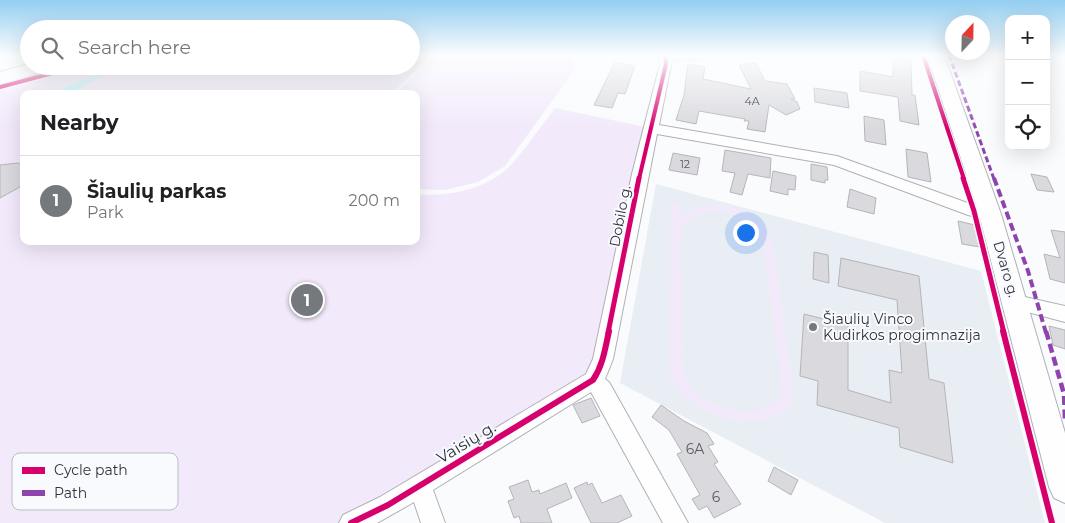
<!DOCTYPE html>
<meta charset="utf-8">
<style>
:root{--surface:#fff;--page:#f2f2f2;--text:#202124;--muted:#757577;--line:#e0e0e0;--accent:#75797e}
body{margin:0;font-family:Montserrat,sans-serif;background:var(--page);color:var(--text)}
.controls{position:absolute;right:15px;top:15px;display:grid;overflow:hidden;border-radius:10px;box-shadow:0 5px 20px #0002}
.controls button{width:45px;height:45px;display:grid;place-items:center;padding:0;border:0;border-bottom:1px solid var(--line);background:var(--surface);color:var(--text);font:25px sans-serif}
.compass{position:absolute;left:945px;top:15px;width:45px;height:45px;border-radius:50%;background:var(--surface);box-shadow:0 5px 20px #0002;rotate:22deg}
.you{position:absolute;left:745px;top:232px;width:18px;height:18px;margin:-12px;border:4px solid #fff;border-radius:50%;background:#1a73e8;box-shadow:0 0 0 8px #1a73e833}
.badge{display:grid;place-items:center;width:32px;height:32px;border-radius:50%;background:var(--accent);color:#fff;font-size:16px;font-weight:700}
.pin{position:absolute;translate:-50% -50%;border:2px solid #fff;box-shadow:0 1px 5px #0006}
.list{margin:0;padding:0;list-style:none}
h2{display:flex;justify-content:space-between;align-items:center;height:65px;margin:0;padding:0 20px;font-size:21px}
h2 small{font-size:16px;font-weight:400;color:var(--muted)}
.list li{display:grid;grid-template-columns:32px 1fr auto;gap:15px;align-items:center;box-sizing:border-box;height:90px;padding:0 20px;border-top:1px solid var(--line)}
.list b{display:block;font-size:19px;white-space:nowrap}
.list p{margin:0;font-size:16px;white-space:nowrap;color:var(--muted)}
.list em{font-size:16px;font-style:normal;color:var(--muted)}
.icon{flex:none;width:28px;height:28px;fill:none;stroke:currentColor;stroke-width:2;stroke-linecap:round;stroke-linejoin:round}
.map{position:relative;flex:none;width:1065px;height:523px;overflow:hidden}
.search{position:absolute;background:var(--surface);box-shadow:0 5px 20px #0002;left:20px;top:20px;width:400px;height:55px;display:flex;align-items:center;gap:12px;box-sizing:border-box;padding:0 18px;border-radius:28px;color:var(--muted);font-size:19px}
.panel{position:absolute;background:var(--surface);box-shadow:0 5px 20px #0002;left:20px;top:90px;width:400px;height:155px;border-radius:10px}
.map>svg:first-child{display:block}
</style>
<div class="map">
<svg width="1065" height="523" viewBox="0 0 1065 523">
<rect width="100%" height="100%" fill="#f9fbfd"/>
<path fill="#e9eef4" d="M656,184l325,87 64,252h-160l-265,-140z"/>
<path fill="#f2e9fb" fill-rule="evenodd" d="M411,55h21l-41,39h-367v147h392v-47c32,3 70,-4 94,-28 16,-17 30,-39 45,-58l95,20 -51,243 -248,152h-351v-441l61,-16h350z
M437,55h106l24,6 -2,-6h7l2,16 -69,95 -27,16 -33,8 -29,-1v-95h-20z
M671,204h10l1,10c36,-18 71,-8 91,27l21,154 -3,12 -6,5 -17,8 -28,2 -28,-8 -29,-19 -13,-19zM719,211c20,4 35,11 44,31l19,147c-10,35 -67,23 -87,3 -8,-8 -10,-19 -12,-29l-2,-131c9,-16 20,-20 38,-21z"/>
<path fill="#b3f6fe" d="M104,72h6l-41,22h-15l30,-15z"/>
<path fill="#d9d9de" stroke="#b4b5b9" d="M893,55l18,4 1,36h3l4,30 -19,-4 -2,-24 -38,-6v-20l33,6z
M615,62l20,4 -10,28 -7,-1 -6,15 -18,-3z
M756,63l9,18 22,3 8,15h-4l6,3 3,7 -14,6 -17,-10 -4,27 -18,-3 2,-8h-5l1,-2 -46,-8 -3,13 -20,-4 8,-25 4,-31 17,3 -2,12 48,10 -12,-24z
M814,88l33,5 2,15 -34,-6z
M864,116l20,4 2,25 -21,-4z
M906,149l21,4 4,29 -23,-5z
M725,150l46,8 -1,20 -22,-4 -6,21 -12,-3 5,-19 -13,-2z
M673,153l27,5 -3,17 -28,-5z
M18,163l6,3v14l-4,7 -20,11v-33z
M811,164l16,3 1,13h-3v3l-14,-3z
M773,171l23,5 -1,14 -7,-1v6l-18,-4z
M1031,174l16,3 7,15 -17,-2z
M850,189l26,9 -2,16 -27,-7z
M958,221l17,4 5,22 -18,-3z
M1051,230l14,2v51l-15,-4 -6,-25 16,4z
M814,252l14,3 1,28 -16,-4z
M841,258l78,18 10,103 15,4 9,80 -53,-16 -1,-19 -82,-23 1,-24 -18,-5 4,-62 44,11v65l43,13 -2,-33 13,3 -5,-73 -59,-14z
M1049,326l16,4v19l-12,-4z
M591,398l9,18 -18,7 -9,-18z
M661,405l23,16 23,12 7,11 -6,2 10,16 -4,2 27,40 -27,14 -7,-12 -8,4 -7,-11 8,-4 -23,-41 5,-2 -13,-22 -17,-13z
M774,467l24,13 -7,15 -23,-14z
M528,480l4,12 7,-2 1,4 26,-11 6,15 -25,11 5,14h-31l-2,-7 -5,2 -6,-17 6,-2 -5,-12z
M587,482l1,3 4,-2 10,20 19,-8 11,21 -15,7h-26l-17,-35z"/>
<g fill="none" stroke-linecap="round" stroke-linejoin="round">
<g stroke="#aeb1b5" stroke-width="2">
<path id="street" d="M707,55l-6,4 -29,1 -13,65 178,31 139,50 20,4 2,4 -2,4 -6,2 -22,-5 -134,-50 -177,-31 -44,225 -8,20 4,3 79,141h-25l-72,-131 -158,98 12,33h-24l-7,-21 -37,21h-38l4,-8 37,-18 206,-123 7,-15 39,-185 28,-110 -1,-8z
M1016,295l49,11v16l-56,-15 -2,-5 2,-5z"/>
</g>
<g stroke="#aeb1b5" stroke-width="2">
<path id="secondary" d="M927,55h17l57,159 64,219v70l-11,-5 -5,-11 -70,-273z"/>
</g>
<g stroke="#aeb1b5" stroke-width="2">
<path id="primary" d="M29,64v2h24l-3,4 -50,14v-12z"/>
</g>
<use href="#street" fill="#fefeff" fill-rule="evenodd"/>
<use href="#secondary" fill="#fefeff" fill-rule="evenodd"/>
<use href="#primary" fill="#fefeff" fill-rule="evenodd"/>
<path stroke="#8e44ad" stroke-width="3" stroke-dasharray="6 3" stroke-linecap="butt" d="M949,55l45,124"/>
<path stroke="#8e44ad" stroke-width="4" stroke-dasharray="8 4" stroke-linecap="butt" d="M994,178l34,93 18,62"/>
<path stroke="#8e44ad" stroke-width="4.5" stroke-dasharray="9 4.5" stroke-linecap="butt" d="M1046,331l18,63 1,25"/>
<g stroke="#f8fafe" stroke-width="6">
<path id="cycleway-far2" d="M923,55l41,124
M0,87l79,-21
M639,179l27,-115 -1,-9"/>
</g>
<g stroke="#f8fafe" stroke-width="8">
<path id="cycleway-far1" d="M963,178l11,33 30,122
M608,333l31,-155"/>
</g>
<g stroke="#f8fafe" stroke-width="9">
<path id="cycleway" d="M1003,331l49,192
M351,523l37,-18 205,-125c10,-15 12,-31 16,-49"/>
</g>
<use href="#cycleway-far2" stroke="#d6006c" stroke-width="4"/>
<use href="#cycleway-far1" stroke="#d6006c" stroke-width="5"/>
<use href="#cycleway" stroke="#d6006c" stroke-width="6"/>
</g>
<linearGradient id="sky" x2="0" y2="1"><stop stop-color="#93cef1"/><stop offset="0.43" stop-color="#fcfdfe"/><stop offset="1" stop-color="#fcfdfe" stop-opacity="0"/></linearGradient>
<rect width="1065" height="129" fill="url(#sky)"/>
<circle fill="#75797e" stroke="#f8fafe" stroke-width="2" cx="813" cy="327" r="5"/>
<g text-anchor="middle" stroke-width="4" stroke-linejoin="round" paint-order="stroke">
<g font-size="11" fill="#595c63">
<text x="752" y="105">4A</text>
<text x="685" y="168">12</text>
</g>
<g font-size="14" fill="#2e333a" stroke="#f8fafe">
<text transform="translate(620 216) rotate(-79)" y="5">Dobilo g.</text>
<text transform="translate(1006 269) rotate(74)" y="5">Dvaro g.</text>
</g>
<g font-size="14" fill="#2e333a" stroke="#f8fafe" text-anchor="start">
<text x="823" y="324">Šiaulių Vinco<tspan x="823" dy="16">Kudirkos progimnazija</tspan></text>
</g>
<g font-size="14" fill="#595c63">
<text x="695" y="454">6A</text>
<text x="716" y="502">6</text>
</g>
<g font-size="16" fill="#2e333a" stroke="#f8fafe">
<text transform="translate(466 442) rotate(-31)" y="6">Vaisių g.</text>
</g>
</g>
<rect x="12" y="453" width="166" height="57" rx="8" fill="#f8fafe" stroke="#bbbec3" stroke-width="1"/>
<rect x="22" y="467" width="23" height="7" fill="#d6006c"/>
<rect x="22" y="490" width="23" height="6" fill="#8e44ad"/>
<g font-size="14" fill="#2e333a">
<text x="54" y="475">Cycle path</text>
<text x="54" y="498">Path</text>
</g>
</svg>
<div class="controls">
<button>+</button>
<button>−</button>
<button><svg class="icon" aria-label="locate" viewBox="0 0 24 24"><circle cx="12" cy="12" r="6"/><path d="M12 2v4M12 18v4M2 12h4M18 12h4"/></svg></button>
</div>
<svg class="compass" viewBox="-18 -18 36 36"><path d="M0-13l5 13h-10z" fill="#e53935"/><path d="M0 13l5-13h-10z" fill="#757577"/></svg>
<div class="you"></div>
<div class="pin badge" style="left:307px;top:300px">1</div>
<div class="search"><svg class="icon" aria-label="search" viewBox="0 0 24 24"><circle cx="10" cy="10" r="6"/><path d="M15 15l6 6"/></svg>Search here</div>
<section class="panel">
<h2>Nearby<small></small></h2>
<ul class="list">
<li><span class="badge">1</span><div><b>Šiaulių parkas</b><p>Park</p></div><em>200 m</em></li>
</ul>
</section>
</div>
